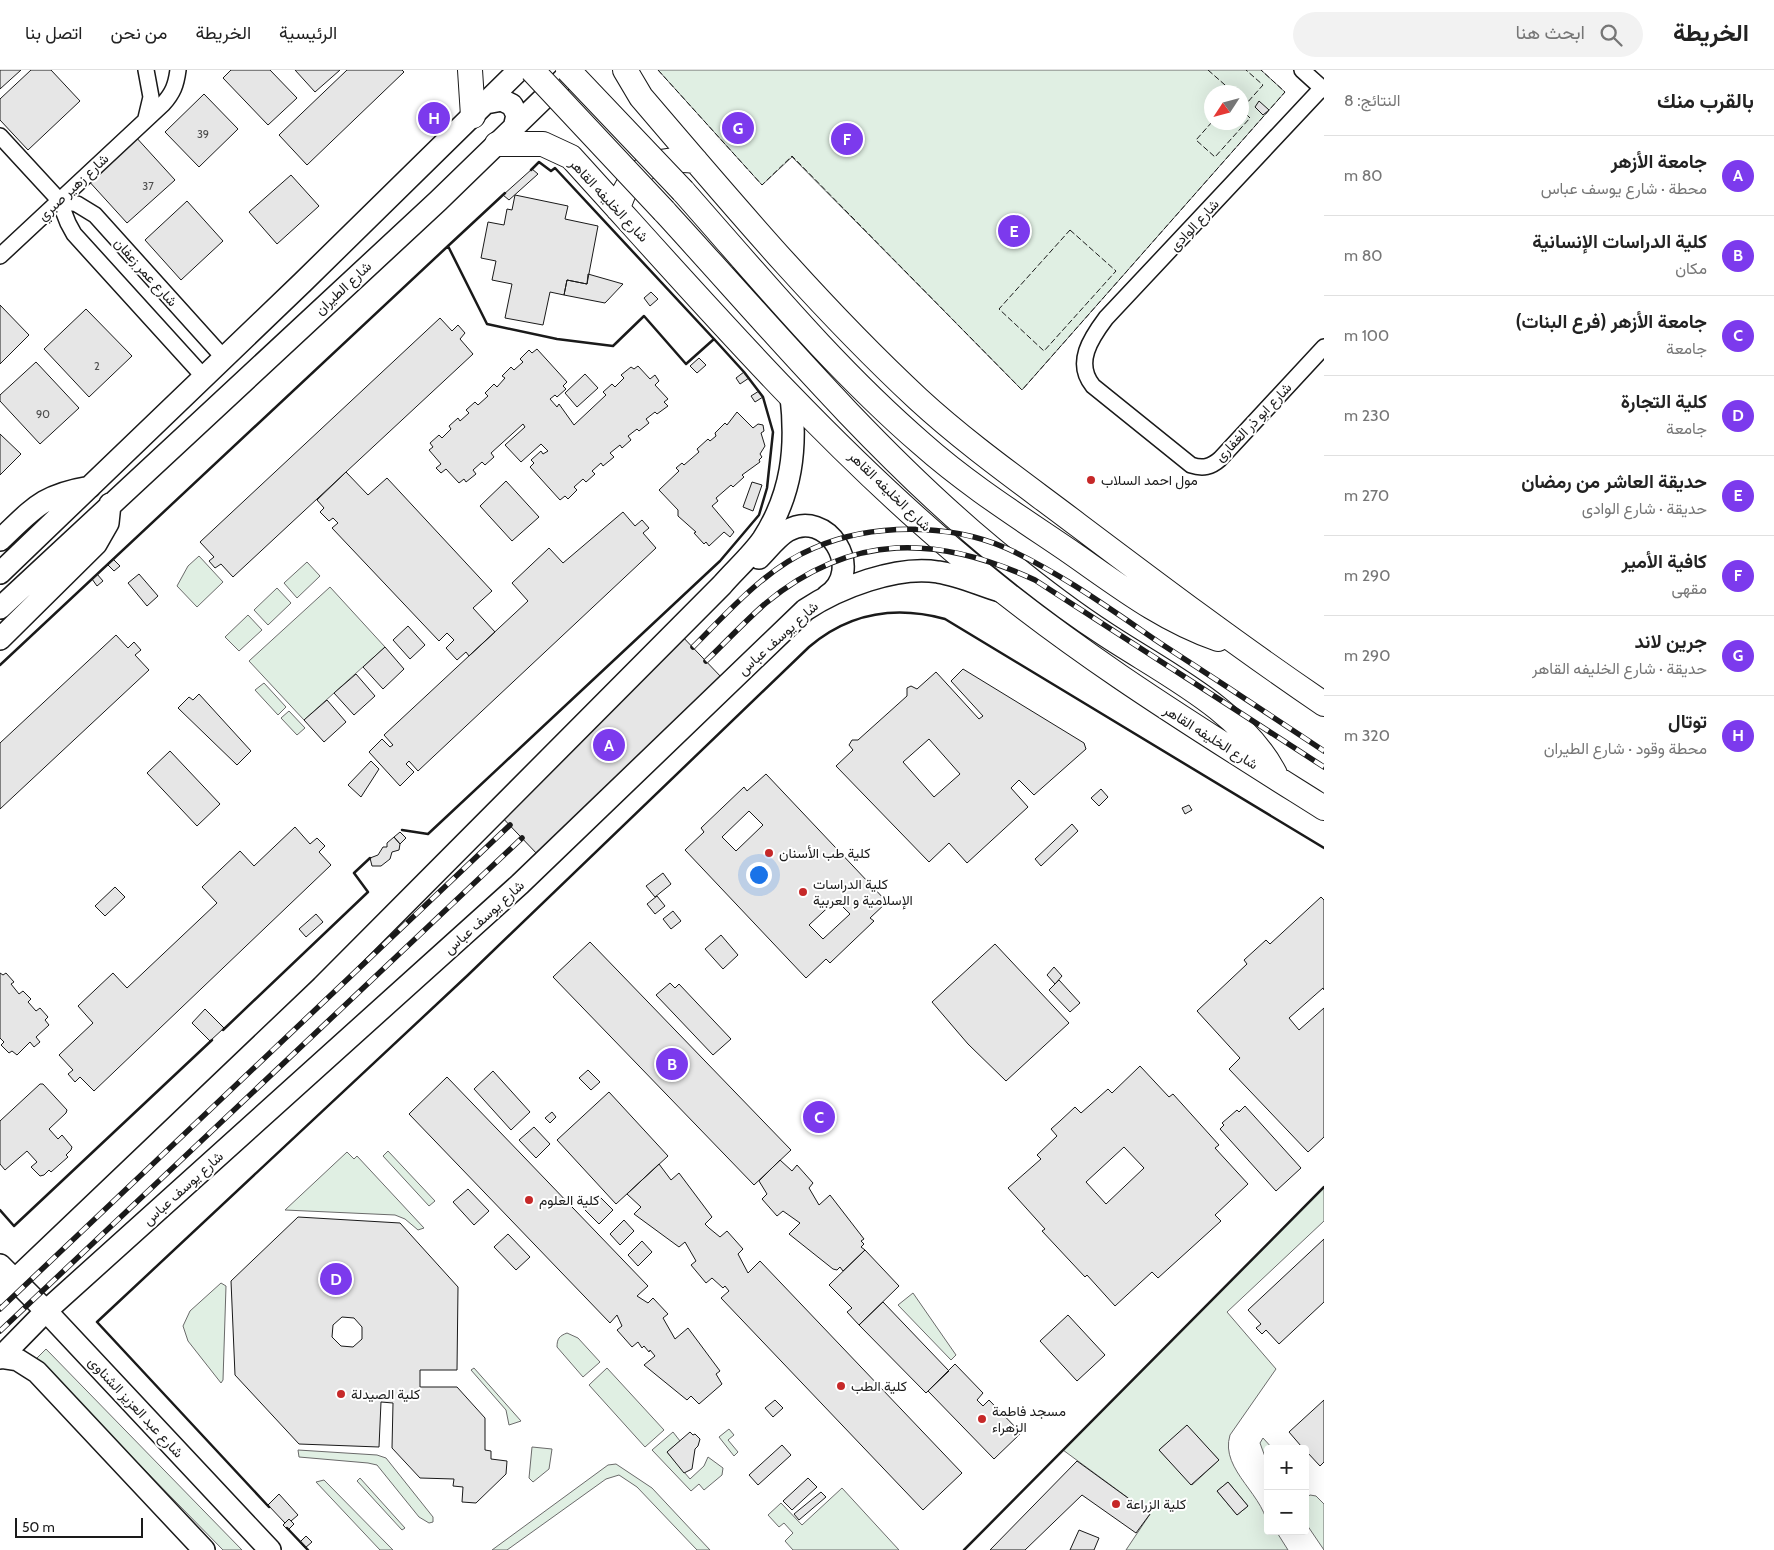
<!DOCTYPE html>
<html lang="ar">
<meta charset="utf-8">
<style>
:root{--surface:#fff;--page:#f2f2f2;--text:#222;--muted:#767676;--line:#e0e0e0;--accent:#7c3aed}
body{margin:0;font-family:Cabin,Vazirmatn,sans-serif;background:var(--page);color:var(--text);direction:rtl}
.controls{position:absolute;right:15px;bottom:15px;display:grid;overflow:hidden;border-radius:5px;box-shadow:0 5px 20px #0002}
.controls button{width:45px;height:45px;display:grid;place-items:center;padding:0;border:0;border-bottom:1px solid var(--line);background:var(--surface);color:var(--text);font:25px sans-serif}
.compass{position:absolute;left:1204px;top:15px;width:45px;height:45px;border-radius:50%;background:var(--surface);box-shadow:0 5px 20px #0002;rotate:234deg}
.scale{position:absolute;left:15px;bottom:12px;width:128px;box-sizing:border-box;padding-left:5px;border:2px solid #1a1a1a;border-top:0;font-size:14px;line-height:18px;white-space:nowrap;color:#1a1a1a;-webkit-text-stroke:4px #fff;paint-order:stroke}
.you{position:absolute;left:758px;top:804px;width:18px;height:18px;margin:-12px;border:4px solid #fff;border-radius:50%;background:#1a73e8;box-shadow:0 0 0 8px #1a73e833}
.badge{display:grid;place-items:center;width:32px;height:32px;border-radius:50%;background:var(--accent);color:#fff;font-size:16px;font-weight:700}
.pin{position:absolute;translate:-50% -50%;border:2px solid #fff;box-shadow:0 1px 5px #0006}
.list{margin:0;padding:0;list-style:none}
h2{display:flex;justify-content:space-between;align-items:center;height:65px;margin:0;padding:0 20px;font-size:21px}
h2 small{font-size:16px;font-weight:400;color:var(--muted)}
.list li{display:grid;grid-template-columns:32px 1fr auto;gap:15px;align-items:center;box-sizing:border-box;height:80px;padding:0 20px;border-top:1px solid var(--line)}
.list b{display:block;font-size:19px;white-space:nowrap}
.list p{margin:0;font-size:16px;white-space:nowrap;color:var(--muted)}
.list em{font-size:16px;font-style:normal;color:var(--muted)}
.icon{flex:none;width:28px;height:28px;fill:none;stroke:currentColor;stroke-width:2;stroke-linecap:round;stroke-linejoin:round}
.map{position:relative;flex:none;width:1324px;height:1480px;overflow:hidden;direction:ltr}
header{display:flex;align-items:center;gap:30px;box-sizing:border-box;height:70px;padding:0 25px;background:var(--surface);border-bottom:1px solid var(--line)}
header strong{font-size:24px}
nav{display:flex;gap:28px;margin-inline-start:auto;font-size:18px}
.search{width:350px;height:45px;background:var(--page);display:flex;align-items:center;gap:12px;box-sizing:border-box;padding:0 18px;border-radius:28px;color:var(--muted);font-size:19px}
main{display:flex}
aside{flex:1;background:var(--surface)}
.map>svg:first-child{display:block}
</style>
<header>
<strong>الخريطة</strong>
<div class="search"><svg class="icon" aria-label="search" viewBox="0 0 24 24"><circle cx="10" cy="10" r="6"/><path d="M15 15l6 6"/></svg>ابحث هنا</div>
<nav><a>الرئيسية</a><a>الخريطة</a><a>من نحن</a><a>اتصل بنا</a></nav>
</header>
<main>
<aside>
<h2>بالقرب منك<small>النتائج: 8</small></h2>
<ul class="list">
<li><span class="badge">A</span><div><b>جامعة الأزهر</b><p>محطة · شارع يوسف عباس</p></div><em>80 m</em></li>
<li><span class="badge">B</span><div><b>كلية الدراسات الإنسانية</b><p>مكان</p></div><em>80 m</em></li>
<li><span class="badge">C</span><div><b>جامعة الأزهر (فرع البنات)</b><p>جامعة</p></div><em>100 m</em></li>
<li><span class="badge">D</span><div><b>كلية التجارة</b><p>جامعة</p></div><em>230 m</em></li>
<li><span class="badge">E</span><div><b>حديقة العاشر من رمضان</b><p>حديقة · شارع الوادى</p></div><em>270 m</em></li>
<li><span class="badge">F</span><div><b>كافية الأمير</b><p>مقهى</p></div><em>290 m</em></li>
<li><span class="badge">G</span><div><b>جرين لاند</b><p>حديقة · شارع الخليفه القاهر</p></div><em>290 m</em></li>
<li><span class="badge">H</span><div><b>توتال</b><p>محطة وقود · شارع الطيران</p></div><em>320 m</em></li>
</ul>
</aside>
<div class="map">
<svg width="1324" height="1480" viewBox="0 0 1324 1480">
<rect width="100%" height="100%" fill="#fff"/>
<path fill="#e0efe3" stroke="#6a6a6a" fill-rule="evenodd" d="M658,0h603l24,22 -263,298 -230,-233 -30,28zM1212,22h30v30h-30z
M199,486l24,26 -26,25 -20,-21 11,-20z
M307,492l13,14 -23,22 -13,-15z
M330,517l55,60 -81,73 -55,-59z
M277,518l14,15 -23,22 -14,-15z
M248,545l14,15 -23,21 -14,-14z
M264,613l22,24 -8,8 -23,-25z
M289,641l16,17 -8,7 -16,-17z
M388,1081l47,50 -6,5 -46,-50z
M347,1082l7,7 3,-3 67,72 -6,2 -13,-11 -10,-4 -110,-5z
M1324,1117v34l-97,91 49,57 -46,66c-11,36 38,61 38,96h8l12,19h-162l24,-36 -87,-64zM1187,1356l32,34 -27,25 -33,-35zM1228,1412l20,24 -11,9 -20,-24z
M221,1213l5,3 -3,94 -2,3 -33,-42 -5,-15 7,-15z
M913,1223l43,62 -5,5 -53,-55z
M567,1263l11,5 22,24 -17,15 -26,-30c0,-8 2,-11 10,-14z
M46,1279l196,201h-19l-187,-191z
M474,1298l47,53 -12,4 -3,-15 -35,-40z
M607,1298l57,62 -19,17 -56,-62z
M729,1359l5,6 -6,5 10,12 -4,4 -15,-19z
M673,1362l7,9 -13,11 23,27 14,-13 4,-9 15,11 -1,7 -18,15 -5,-6 -8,7 -39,-41z
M1263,1368l10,11h-5v16l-8,-22z
M532,1377l20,2 -3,20 -16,13 -4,-4z
M298,1380l79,5 9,3 47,59v5l-4,1 -10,-6 -42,-52 -9,-2 -69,-6z
M616,1394l36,24 58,62h-13l-60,-63 -18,-12 -13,4 -99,71h-15l116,-85z
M360,1408l45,50 -3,2 -45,-49z
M324,1410l69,70h-13l-64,-68z
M842,1418l57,62h-106l-8,-9 8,-8 -9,-10 -5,4 -11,-12 13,-12 21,22z
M1310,1425l6,1 8,8v46l-19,-28v-23z"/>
<path fill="#e6e6e6" stroke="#1a1a1a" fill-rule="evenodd" d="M0,0h21l-21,19z
M31,0h20l29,31 -52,49 -28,-30v-21z
M231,0h39l27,28 -29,27 -45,-47z
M295,0h45l-25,22z
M347,0h55l2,2 -97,93 -28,-30z
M204,24l34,35 -39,38 -34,-35z
M1259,31l10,9 -6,5 -8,-8z
M134,65l41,45 -48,43 -41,-45z
M532,99l6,5 -29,26 -6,-5z
M291,105l28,31 -42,38 -28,-32z
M515,125l53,11 -3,13 33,7 -11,58 -20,-4 -3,15 -14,-3 -7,33 -38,-7 7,-34 -20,-4 4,-19 -15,-3 7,-36 16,3 3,-16 5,1z
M187,131l36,40 -42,39 -36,-40z
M588,204l35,10 -18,19 -41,-8 3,-15 20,4z
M651,222l7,7 -8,7 -6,-8z
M0,235l29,30 -29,29z
M86,239l46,47 -43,41 -45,-48z
M440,248l12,13 6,-6 7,8 -5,6 13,15 -240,223 -12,-13 -6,4 -6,-7 5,-4 -14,-15z
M537,279l30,33 -4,4 3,3 -9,8 -2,-2 -5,4 7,8 2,-3 15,21 32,-30 -3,-3 9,-8 3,3 9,-9 -3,-3 10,-8 3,2 4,-3 12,13 5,-4 4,6 -4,4 13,14 -4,3 4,4 -11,8 -2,-2 -9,7 3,4 -10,8 -2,-2 -9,7 3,4 -9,8 -2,-3 -10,8 4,4 -11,9 -2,-3 -9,8 3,3 -9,8 -3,-3 -9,8 3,3 -9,9 -3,-3 -5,4 -30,-33 4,-4 -3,-3 10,-9 2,3 5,-3 -7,-7 -20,18 -16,-17 20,-18 -2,-3 -32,29 3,4 -9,8 -3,-3 -9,8 3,4 -10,8 -2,-3 -5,4 -13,-14 -5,4 -5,-5 5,-4 -12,-14 4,-3 -3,-4 9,-8 3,3 9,-9 -2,-3 9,-8 2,3 9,-8 -3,-3 9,-8 3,3 10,-9 -3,-3 9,-9 3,3 8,-9 -3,-2 9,-9 3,3 9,-8 -3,-3 9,-9 3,3z
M699,288l7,7 -9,8 -7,-7z
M36,292l43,46 -39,36 -40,-43v-6z
M744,302l5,6 -9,6 -4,-6z
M585,304l13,14 -21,19 -12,-14z
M759,321l4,6 -8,5 -4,-6z
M737,342l16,16 5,-4 5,1 1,6 -3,2 4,13 -5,8 2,3 -3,3 1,2 -18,13 2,2 -11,10 -2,-2 -15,13 2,3 -6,5 22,26 -4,5 -6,-5 -15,14 -3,-4 -2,2 -10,-11 2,-1 -18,-16v-6l-19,-20 20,-19 -3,-3 6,-5 2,2 15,-13 -2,-3 11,-10 2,2 6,-5 -1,-3 10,-10 2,2z
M0,364l21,20 -21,21z
M346,402l22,23 19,-17 105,113 -19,17 22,24 -26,24 -3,-4 -9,8 -11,-12 8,-8 -7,-7 -8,8 -107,-113 6,-5 -5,-5 -4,3 -9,-9 4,-4 -7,-8z
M506,411l33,36 -27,24 -32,-35z
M752,412l10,3 -9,26 -10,-4z
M623,442l12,14 7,-6 7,8 -6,5 13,15 -238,223 -9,-10 -3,3 8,8 -14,14 -31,-34 13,-13 8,8 3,-2 -9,-10 144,-134 -16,-18 37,-35 14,15z
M113,489l7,7 -6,5 -7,-7z
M97,504l6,7 -6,5 -5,-7z
M139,504l19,22 -11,10 -19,-23z
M408,556l17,19 -15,14 -17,-19z
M678,562l45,47 -184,177 -42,-44z
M116,565l12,13 6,-6 7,8 -6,5 14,15 -149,139v-66z
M385,577l19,22 -21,20 -20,-22z
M963,599l121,74 2,6 -52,46 -15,-15 -8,8 17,19 -61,56 -18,-20 -20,19 -93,-96 17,-16 -4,-5 3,-5h6l49,-44v-8l4,-2 6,3 19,-17 43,47 4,-3 -32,-35zM929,669l31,35 -26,23 -31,-35z
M356,604l19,22 -21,19 -20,-22z
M199,624l52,57 -14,14 -59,-57 11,-11 4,3z
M327,630l19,22 -22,20 -20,-22z
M170,681l50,53 -23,22 -50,-53z
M371,691l8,8 -18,28 -13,-12z
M766,704l121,128 -17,16 4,3 -44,42 -4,-4 -20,19 -121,-128 19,-18 -3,-4 43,-41 3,4zM749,741l14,14 -27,26 -14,-14zM836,830l14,14 -27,25 -14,-14z
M1101,719l7,8 -9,9 -8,-8z
M1189,735l3,5 -7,4 -3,-6z
M1072,754l6,7 -37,35 -6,-7z
M295,757l15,17 7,-6 8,8 -6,6 12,13 -237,226 -14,-14 -5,5 -7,-8 5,-4 -14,-15 34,-32 -15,-17 35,-33 14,15 90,-85 -15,-16 38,-36 14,15z
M400,762l6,6 -6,6 -6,-7z
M394,767l6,7 -1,6 -7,2 -2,7 -9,7h-9l-2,-8 8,-3 5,-8h4v-4z
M663,803l8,11 -16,13 -9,-11z
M115,817l10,10 -20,19 -10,-10z
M657,826l8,10 -10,8 -8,-10z
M1321,827l3,3v90l-1,-2 -34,30 10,12 25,-22v129l-16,15 -79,-83 11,-11 -43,-47 50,-47 -3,-4 22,-20 4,4z
M673,841l8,10 -10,8 -8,-10z
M316,844l7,8 -17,15 -7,-8z
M721,865l17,20 -15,14 -18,-20z
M590,872l201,208 -37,35 -201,-208z
M995,874l74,79 -63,58 -38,-37 -36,-42z
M1054,897l8,9 -7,8 -8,-9z
M0,903l3,2 3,-2 8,9 -3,2 8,10 4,-3 8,8 -3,3 8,9 4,-3 8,9 -3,3 4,5 -13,12 4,5 -6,5 -4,-5 -13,13 -5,-4 -3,2 -8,-8 3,-3 -4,-4z
M1059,910l21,23 -10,9 -21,-22z
M670,913l5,5 4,-4 52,55 -18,16 -57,-60z
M205,939l19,19 -14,13 -18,-18z
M1140,996l29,31 4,-3 46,51 -4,3 33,36 -33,31 6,6 -63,57 -6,-6 -37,34 -28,-31 -2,2 -43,-46 3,-2 -37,-41 33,-29 -4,-4 20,-19 -6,-7 9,-8 15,-14 6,6 27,-24 4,4zM1124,1077l20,21 -38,36 -20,-22z
M588,1000l12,12 -9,8 -12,-12z
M493,1001l37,41 -19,18 -37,-41z
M447,1007l201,209 -11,10 11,7 5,-5 15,16 -5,4 12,21 13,-11 32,43 -4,3 6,10 -23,20 -8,-8 -4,4 -43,-35 11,-9 -5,-6 -1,2 -5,-6 -2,2 -4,-6 -6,5 -15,-17 5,-4 -5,-11 -7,8 -201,-209z
M40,1014h3l24,26 -1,3 -17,16 9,10 4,-4 10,12 -1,3 -5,5 2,2 -17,15 -2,-2 -5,5 -4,1 -9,-9 6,-5 -10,-11 -22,19 -5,-6v-43z
M609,1022l59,64 -52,48 -59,-64z
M1245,1036l56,62 -25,23 -56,-62 4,-4 -2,-2 15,-13 2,2z
M552,1042l4,5 -6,6 -5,-5z
M534,1057l16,17 -14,14 -17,-18z
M780,1090l12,11 5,-6 16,18 -4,5 10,17 11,-10 34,44 -3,2 3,3 -3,3 4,3 -22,21 -3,-4 -3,3 -4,-1 -44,-35 11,-11 -17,-12 -6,5 -15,-17 5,-5 -8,-13z
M659,1094l12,16 8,-7 33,44 -7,7 4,4 11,9 7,-6 16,18 -5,5 10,19 12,-12 202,212 -39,37 -202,-212 8,-7 -4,-5 -2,2 -11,-10 -6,5 -15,-18 5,-4 -11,-19 -6,5 -45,-33 7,-7 -14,-13z
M468,1119l21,22 -15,14 -21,-23z
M599,1126l14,14 -14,14 -14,-14z
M298,1147l102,6 58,64 -1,83h-37v17h37l28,31v32l6,1v8l16,2 -1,13 -30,29 -14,-1 1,-15 -10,-1 1,-7 -34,-1 -28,-30 1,-45 -12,-1 -2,45 -80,-3 -64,-69 -4,-94zM342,1247l12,1 8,9v12l-9,8 -12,-1 -9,-9 1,-12z
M624,1150l10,11 -14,14 -10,-11z
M508,1164l22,23 -14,13 -22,-23z
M1324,1169v63l-45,42 -13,-14 -4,4 -6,-6 5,-4 -13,-14z
M642,1171l10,11 -14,14 -10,-11z
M865,1180l34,36 -40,39 -12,-13 5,-4 -23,-23z
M883,1232l66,69 -23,22 -67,-68z
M1068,1245l37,40 -28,26 -37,-40z
M955,1294l28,29 -6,7 6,6 6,-6 32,33 -27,26 -66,-68z
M775,1330l8,8 -10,9 -8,-9z
M1324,1330v62l-4,4 -13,-14 -2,2v-5h-7l3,-3 -12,-14z
M1187,1355l32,35 -28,25 -32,-35z
M690,1362l3,3 2,-1 5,5 -2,7 -3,3 -3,20 -8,4 -17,-21z
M782,1375l9,10 -33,30 -9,-10z
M1077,1391l73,53 -14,19 -54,-38 -57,55h-35z
M808,1408l9,9 -25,23 -9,-9z
M1228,1412l20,24 -11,9 -20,-24z
M821,1422l5,5 -27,23 -5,-6z
M279,1424l19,21 -7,6 -2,-2 -4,4 -17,-18z
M289,1449l5,5 -6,6 -5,-5z
M1079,1460l20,8 -5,12h-24z
M306,1466l6,6 -7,6 -5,-6z"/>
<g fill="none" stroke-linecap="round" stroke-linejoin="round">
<g stroke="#1a1a1a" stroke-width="18">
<path id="street" d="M146,0l5,27 -5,21
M1302,0l22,20
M1322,18l-216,230c-15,20 -32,45 -13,68l98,79c12,4 20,2 29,-6l104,-112
M0,66l59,64 9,23 6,11 129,142
M59,130l18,4 18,11 128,142
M0,186l163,-152c10,-11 13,-19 15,-34"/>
</g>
<g stroke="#1a1a1a" stroke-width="24">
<path id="secondary" d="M486,33l16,-3 10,5 5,10 -3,13
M0,470c34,-32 42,-45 90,-53
M759,488c9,-9 18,-21 28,-27 40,-24 79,39 40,65
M0,503l303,-291 216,-212
M0,538l438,-407 135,-131
M0,569l96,-95 12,-21 2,-19
M0,1195l46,46 224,239
M0,1224l322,-307 400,-402c13,-15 30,-30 41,-46 29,-45 34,-91 28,-143
M0,1287l18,3 19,12 167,178
M0,1288l46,-47 474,-427 285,-274c33,-22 92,-45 133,-38 21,3 42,13 62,19"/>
</g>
<g stroke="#1a1a1a" stroke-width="26">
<path id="primary" d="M470,0l3,46
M625,0l16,27c89,104 177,209 277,302 50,46 106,85 160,126 81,61 162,122 246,179
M497,74h46l28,13c123,135 243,275 382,393 115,99 244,178 371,258
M683,121c77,87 151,177 239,253 45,40 97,73 147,107 49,34 92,68 149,88
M618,139c11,-40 38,-53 78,-48
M664,141c100,109 196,224 308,321 42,36 87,72 133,102 59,39 137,76 170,140"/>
</g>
<use href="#street" stroke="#fff" stroke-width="15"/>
<use href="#secondary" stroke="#fff" stroke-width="21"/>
<use href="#primary" stroke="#fff" stroke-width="24"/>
<g stroke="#1a1a1a" stroke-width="5.5">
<path id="rail" d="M693,577c36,-36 73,-79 121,-99 57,-25 135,-25 192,0 55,25 107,63 157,97 54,35 107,70 161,106
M706,591c20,-19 39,-40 60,-58 86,-71 172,-68 269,-23l289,187
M0,1239l510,-484
M0,1261l522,-493"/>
</g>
<use href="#rail" stroke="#fff" stroke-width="4" stroke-dasharray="11" stroke-linecap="butt"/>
<g stroke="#1a1a1a" stroke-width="26" stroke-linecap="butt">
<path id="primary-bridge" d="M532,0l132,141
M568,0l115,121"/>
</g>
<use href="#primary-bridge" stroke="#fff" stroke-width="24"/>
<path stroke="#1a1a1a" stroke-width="1" stroke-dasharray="6 2.5" stroke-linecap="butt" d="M658,0l104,115 30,-29 230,234 263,-298 -24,-22
M1208,0l25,22
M1242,31l4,3 17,-19 -17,-15
M1212,52l-16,18 19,17 35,-39 -8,-8
M1070,160l46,41 -72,80 -45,-42z"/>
<path stroke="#1a1a1a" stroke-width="2.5" d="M531,100l8,-8 12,9 4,-3 159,171
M448,176l57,-53
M0,595l448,-419 39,78 70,15 56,7 31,-30 42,48 28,-25 30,33 19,25 10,35 -6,56 -8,27 -39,46 -292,273 -26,-4
M223,960l145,-138 -14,-19 16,-15
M0,1140l14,16 198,-186
M269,1437l-172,-185 371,-347 341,-328c40,-34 85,-42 136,-28l379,229
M287,1458l21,22
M964,1480l360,-363"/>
</g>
<g fill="#c62828" stroke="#fff" stroke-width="2">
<circle cx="1091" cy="410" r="5"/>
<circle cx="769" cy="783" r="5"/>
<circle cx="803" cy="822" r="5"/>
<circle cx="529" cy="1130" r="5"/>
<circle cx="841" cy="1316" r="5"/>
<circle cx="341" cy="1324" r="5"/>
<circle cx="982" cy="1349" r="5"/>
<circle cx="1116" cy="1434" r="5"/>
</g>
<g text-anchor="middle" stroke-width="4" stroke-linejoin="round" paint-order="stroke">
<g font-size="11" fill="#4d4d4d">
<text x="203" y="68">39</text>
<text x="148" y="120">37</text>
<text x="97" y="300">2</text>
<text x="43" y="348">90</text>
</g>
<g font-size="14" fill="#1a1a1a" stroke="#fff">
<text transform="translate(73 117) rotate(-43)" y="5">شارع زهير صبري</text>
<text transform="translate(609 130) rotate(47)" y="5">شارع الخليفه القاهر</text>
<text transform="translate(1194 155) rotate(-47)" y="5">شارع الوادى</text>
<text transform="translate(146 202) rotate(48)" y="5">شارع عمر زعفان</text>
<text transform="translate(343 218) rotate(-43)" y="5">شارع الطيران</text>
<text transform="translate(1253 352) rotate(-46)" y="5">شارع ابو ذر الغفارى</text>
<text transform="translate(890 421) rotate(44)" y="5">شارع الخليفه القاهر</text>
<text transform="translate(778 568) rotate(-42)" y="5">شارع يوسف عباس</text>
<text transform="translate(1211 667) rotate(32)" y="5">شارع الخليفه القاهر</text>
<text transform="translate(484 847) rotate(-42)" y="5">شارع يوسف عباس</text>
<text transform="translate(183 1118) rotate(-42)" y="5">شارع يوسف عباس</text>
<text transform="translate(136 1337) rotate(47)" y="5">شارع عبد العزيز الشناوى</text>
</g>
<g font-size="14" fill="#1a1a1a" stroke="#fff" text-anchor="start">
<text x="1101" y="415">مول احمد السلاب</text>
<text x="779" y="788">كلية طب الأسنان</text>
<text x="813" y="819">كلية الدراسات<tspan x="813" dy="16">الإسلامية و العربية</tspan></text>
<text x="539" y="1135">كلية العلوم</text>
<text x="851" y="1321">كلية الطب</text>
<text x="351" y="1329">كلية الصيدلة</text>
<text x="992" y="1346">مسجد فاطمة<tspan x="992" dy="16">الزهراء</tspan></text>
<text x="1126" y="1439">كلية الزراعة</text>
</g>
</g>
</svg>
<div class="controls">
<button>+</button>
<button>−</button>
</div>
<svg class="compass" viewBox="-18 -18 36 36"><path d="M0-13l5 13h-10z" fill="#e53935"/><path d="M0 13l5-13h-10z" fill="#767676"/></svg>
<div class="scale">50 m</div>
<div class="you"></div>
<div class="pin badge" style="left:609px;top:675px">A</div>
<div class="pin badge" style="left:672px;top:994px">B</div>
<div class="pin badge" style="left:819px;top:1047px">C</div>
<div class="pin badge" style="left:336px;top:1209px">D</div>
<div class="pin badge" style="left:1014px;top:161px">E</div>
<div class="pin badge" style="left:847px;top:69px">F</div>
<div class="pin badge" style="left:738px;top:58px">G</div>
<div class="pin badge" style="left:434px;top:48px">H</div>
</div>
</main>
